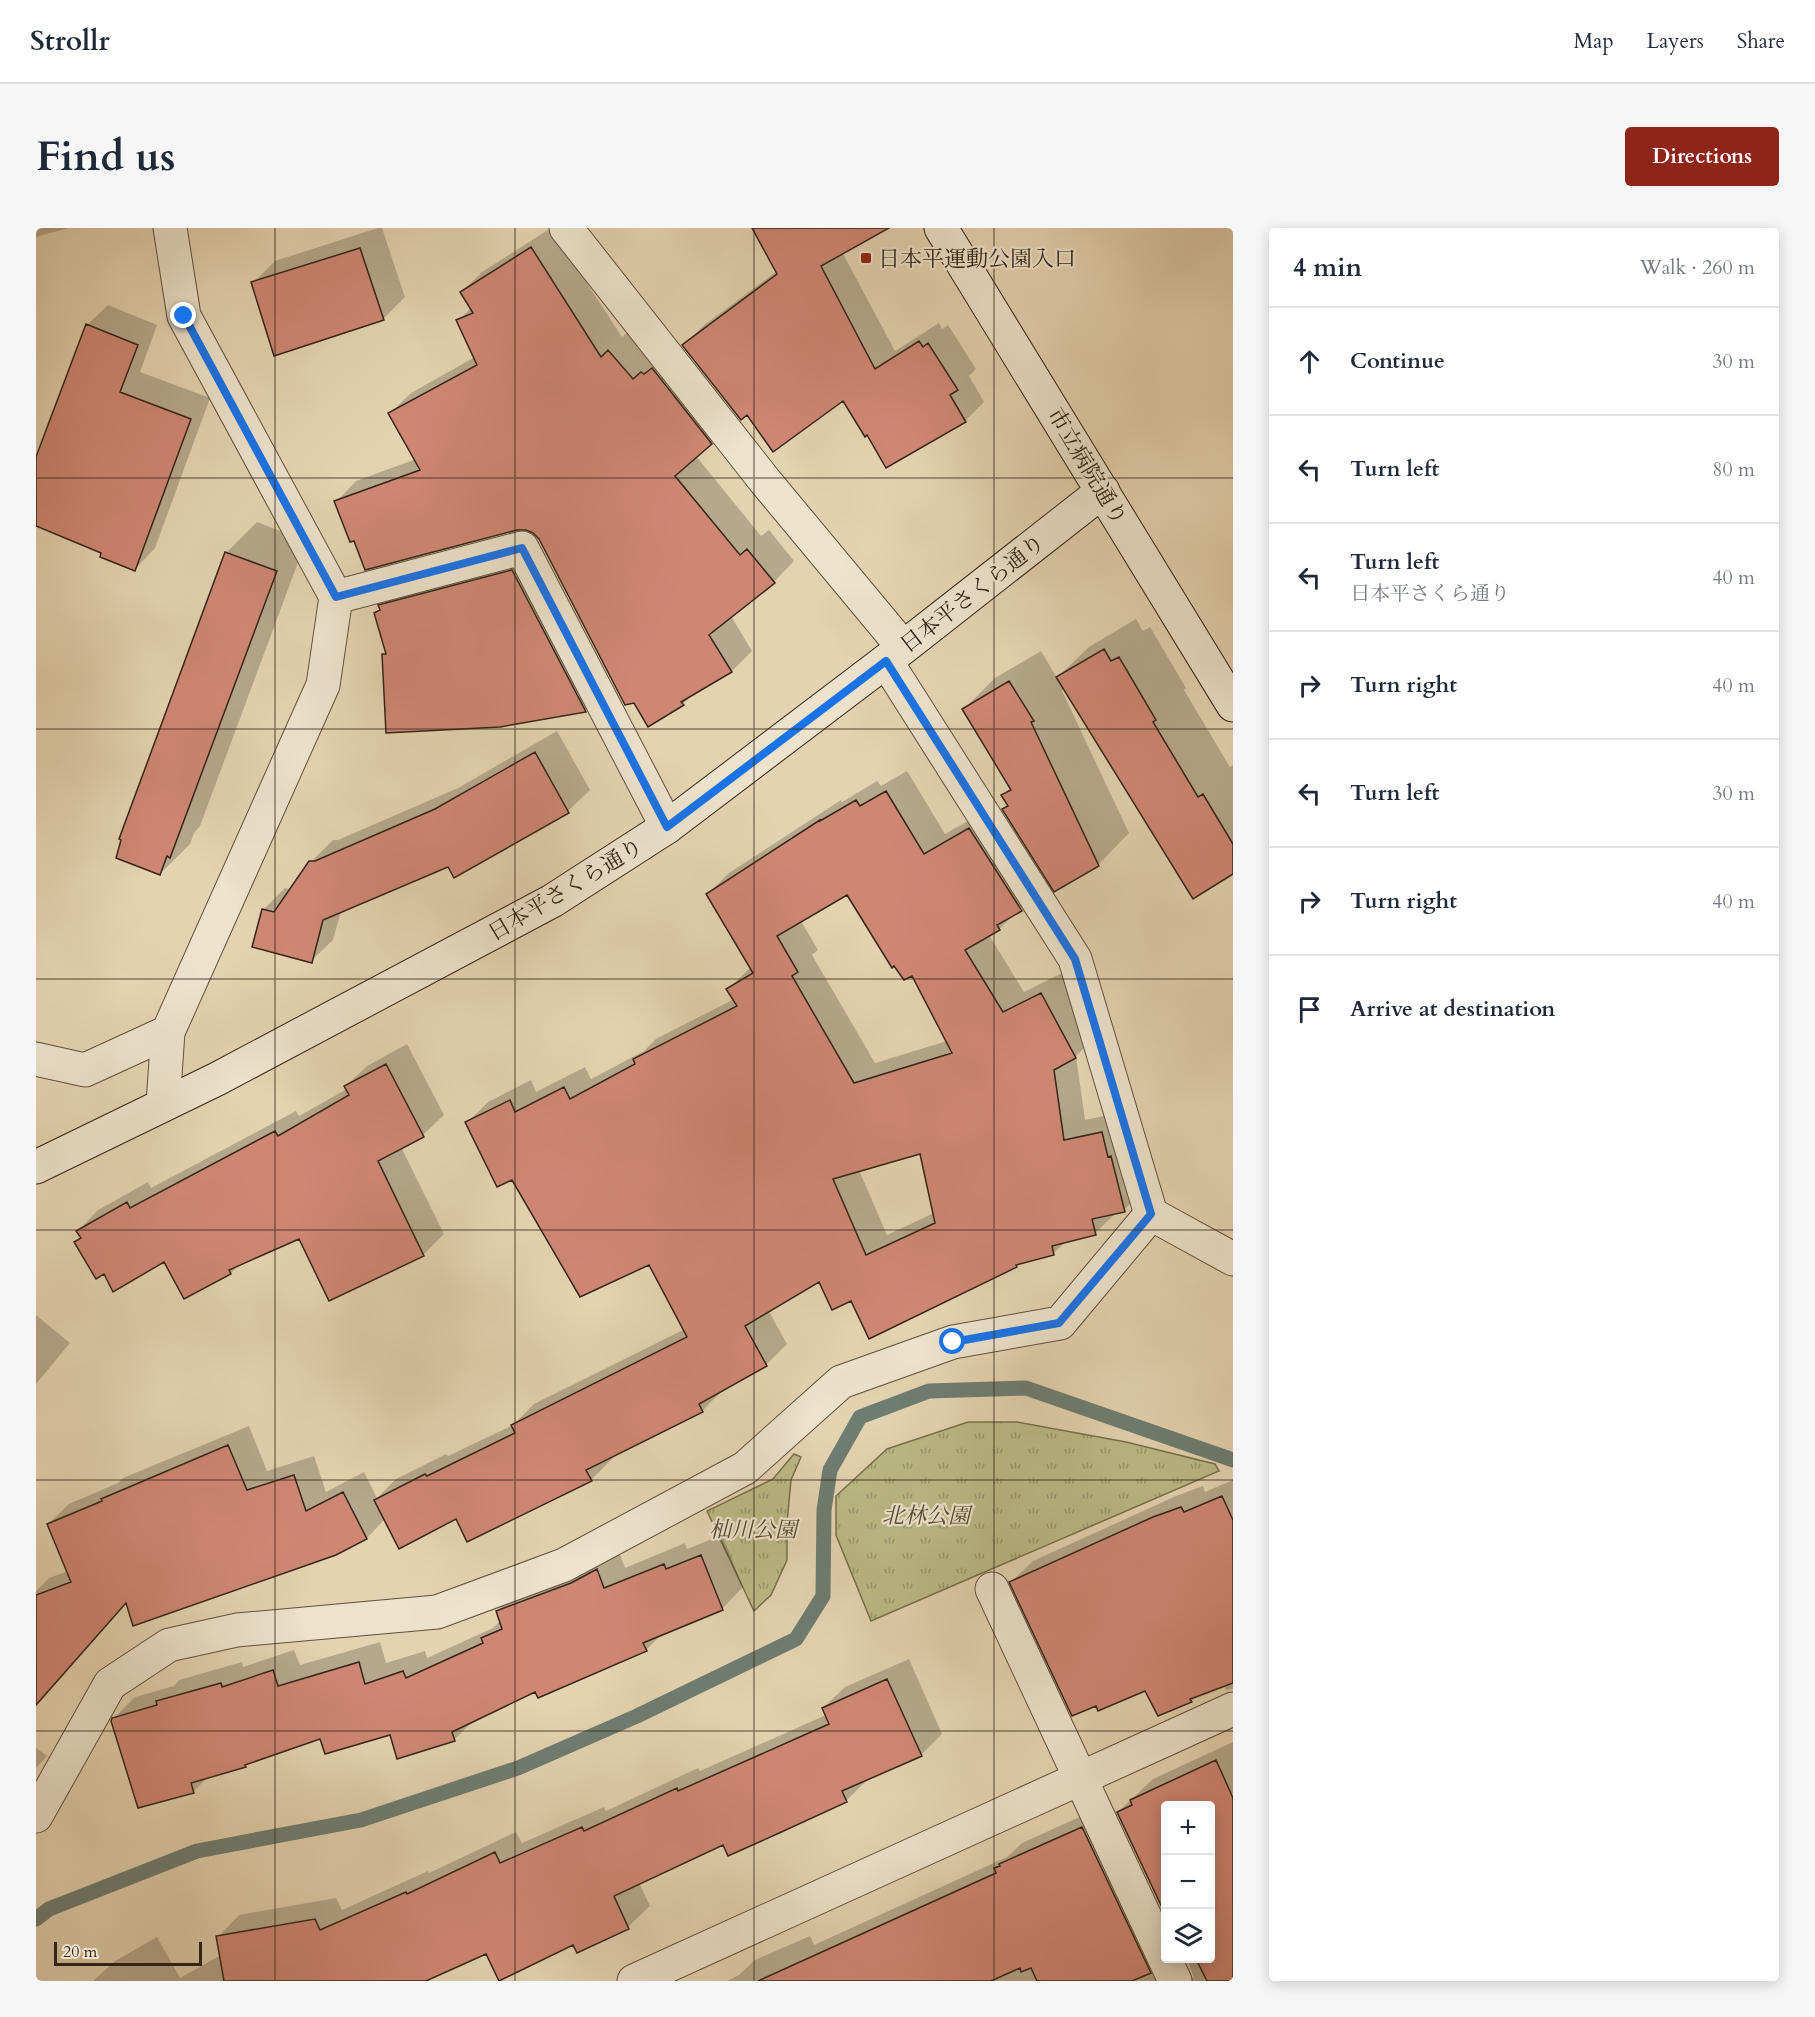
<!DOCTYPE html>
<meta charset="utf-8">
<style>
:root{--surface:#fff;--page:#f6f6f7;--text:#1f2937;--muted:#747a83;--line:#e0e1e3;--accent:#8f2418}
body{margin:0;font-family:Cardo,"Noto Serif JP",serif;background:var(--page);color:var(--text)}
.controls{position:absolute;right:18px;bottom:18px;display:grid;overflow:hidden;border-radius:6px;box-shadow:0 3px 15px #0003}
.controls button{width:54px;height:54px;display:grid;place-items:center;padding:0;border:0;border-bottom:2px solid var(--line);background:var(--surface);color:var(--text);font:30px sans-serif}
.scale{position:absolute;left:18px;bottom:15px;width:148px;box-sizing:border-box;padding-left:6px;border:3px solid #332517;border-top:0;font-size:16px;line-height:21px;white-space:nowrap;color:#332517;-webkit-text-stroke:4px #ede2cc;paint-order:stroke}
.stop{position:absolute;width:18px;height:18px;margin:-14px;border:4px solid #1a73e8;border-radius:50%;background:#fff}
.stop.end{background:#1a73e8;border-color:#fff;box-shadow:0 2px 6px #0008}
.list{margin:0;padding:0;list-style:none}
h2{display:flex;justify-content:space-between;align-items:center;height:78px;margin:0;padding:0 24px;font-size:26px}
h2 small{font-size:20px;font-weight:400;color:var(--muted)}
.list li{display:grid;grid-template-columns:39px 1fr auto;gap:18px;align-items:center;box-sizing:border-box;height:108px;padding:0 24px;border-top:2px solid var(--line)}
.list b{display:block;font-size:22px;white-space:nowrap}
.list p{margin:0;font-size:20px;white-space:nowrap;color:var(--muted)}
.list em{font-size:20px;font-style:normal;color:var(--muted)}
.icon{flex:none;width:33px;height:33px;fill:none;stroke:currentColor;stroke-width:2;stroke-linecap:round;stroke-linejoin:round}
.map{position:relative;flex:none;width:1197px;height:1753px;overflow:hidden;border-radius:6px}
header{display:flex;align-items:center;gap:36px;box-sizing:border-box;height:84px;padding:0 30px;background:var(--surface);border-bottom:2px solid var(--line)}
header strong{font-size:28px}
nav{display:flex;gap:33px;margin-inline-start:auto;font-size:21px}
.intro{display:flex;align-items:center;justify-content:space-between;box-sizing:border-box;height:144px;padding:0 36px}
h1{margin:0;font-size:42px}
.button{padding:15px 27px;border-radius:6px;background:var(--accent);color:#fff;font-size:21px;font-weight:700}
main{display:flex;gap:36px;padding:0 36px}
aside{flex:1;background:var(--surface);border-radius:6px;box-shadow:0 3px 15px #0003}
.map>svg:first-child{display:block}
</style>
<header>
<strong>Strollr</strong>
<nav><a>Map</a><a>Layers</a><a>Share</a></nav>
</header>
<div class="intro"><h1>Find us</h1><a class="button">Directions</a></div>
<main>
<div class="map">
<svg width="1197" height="1753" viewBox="0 0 1197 1753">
<defs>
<pattern id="grass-tufts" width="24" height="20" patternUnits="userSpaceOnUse" patternTransform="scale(1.5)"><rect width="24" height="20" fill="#bbba86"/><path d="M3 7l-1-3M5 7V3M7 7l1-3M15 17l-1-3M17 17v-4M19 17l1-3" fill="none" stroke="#99976d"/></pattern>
</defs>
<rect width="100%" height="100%" fill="#e4d3b0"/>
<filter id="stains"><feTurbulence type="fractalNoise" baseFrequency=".00333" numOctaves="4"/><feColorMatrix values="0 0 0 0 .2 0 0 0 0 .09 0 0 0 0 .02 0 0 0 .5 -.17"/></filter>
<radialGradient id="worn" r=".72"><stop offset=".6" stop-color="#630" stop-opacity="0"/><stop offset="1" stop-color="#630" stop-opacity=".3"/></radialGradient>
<path fill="url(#grass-tufts)" stroke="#77704e" stroke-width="1.5" d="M932,1194h49l109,20 89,22 4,7 -348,150 -35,-86v-39l51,-47z
M758,1226l7,3 -10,23 -4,43v37l-16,35 -17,16 -47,-100 66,-32z"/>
<path fill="#0003" fill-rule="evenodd" d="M0,0h33l-33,9z
M342,0h4l23,69 -22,22 -130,-36 22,-22z
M515,0l71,109 7,-6 103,92 -36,33 65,80 8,-6 25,31 -20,21 -43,34 21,35 -20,20 -38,22 -11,11 -149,-173 -8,-3 -171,11 -19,-37 20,-21 60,-22 -26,-46 21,-20 64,-36 -17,-36 13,-13 -9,-16 20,-20z
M717,0h120l-31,24 53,99 44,-28 3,6 6,-4 28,44 -7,7 15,26 -19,19 -97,12 -25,-34 -96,14 -63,-68 19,-19 74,-55z
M72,77l49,20 -17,47 70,26 -55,150 -20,21 -32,-17 -67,-28v-63l51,-136z
M221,294l49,19 -106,285 -6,7 -4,11 -30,30 -39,-36 106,-286z
M497,322l73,140 -21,20 -85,16 -117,-71 4,-4 -12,-38 6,-5 -1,-2 21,-21z
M1100,391l7,12 7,-4 36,61 -2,2 46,77 3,-2v108l-168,-185 -3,3 67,142 -31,32 -94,-56 5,-5 -6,-9 8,-8 -47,-78 31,-31 46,-27 16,27 32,-31z
M521,503l33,59 -22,21 -113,65 -6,-11 -108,46 -8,29 -22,21 -48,-51 22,-22 6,2 20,-28 22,-22h5l120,-52z
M871,543l38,63 46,-26 51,81 -43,40 -10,6 35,57 38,-19 34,63 -20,20 9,64 38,-8 22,77 -21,21 -7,2 -22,21 -29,8 -13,13 -34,9 -3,3 -165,33 -31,-19 -52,30 19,34 -21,21 -43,25 -21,21 -91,46 1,2 -21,21 -134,37 -72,2 -18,19 -31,16 -209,48 -91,103v-114l13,-13 19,-7 -20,-47 21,-20 49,-21 5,-5 126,-52 18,45 47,-15 12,36 38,-20 13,26 19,-19 50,-25 2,2 65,-31 21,-21 151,-75 -36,-66 -136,-85 -46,-55 21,-21 43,-22 5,12 49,-25 6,12 53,-28 12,-12 78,-40 -6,-10 23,-22 -43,-73 21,-21 112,-73 1,2 35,-21 4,5zM812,665l64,81 35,67 -72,22 -63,-108 6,-5 -17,-29zM885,925l13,60 -47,22 -28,-65z
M371,816l37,71 -21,20 -22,12 43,87 -21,21 -123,-18 -59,26 -10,10 -66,-13 -61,12 -28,-30 5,-5 -3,-6 20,-21 50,-28 3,6 145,-77 3,5 48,-27 -1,-3 21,-20z
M0,1087l34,28 -34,41z
M1197,1252v209l-7,1 -1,-3 -67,27 -12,-25 -135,-107 22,-21 143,-65 27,-10 2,6z
M686,1307l21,52 -21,22 -59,24 -17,17 -110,40 -61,29 -21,21 -63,-7 -70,4 -72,25 -4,3 -36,11 -16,16 -80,-73 22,-22 39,-11 5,-6 63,-18 1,5 51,-17 6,15 80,-23 6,21 39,-12 2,7 66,-30 8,-8 -4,-9 22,-21 99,-41 7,19 60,-25 2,6z
M873,1431l33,75 -21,21 -54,25 -21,21 -122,42 -85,40 11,23 -22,21 -54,16 -87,9 -64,29h-330l22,-20 42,-24 23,41 41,-23 -3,-18 21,-22 97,-17 6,12 86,-39 1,2 87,-41 6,11 82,-36 2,4 92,-43 2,3 126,-56 -3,-7 22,-21z
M1197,1514v239h-506l12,-6 16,-15 55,-24 4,9 193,-88 15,-14 82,-37 82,170 8,2 -7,-20h23v-152h-44l-48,6 35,-33z
M0,1520l11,8 -11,12z"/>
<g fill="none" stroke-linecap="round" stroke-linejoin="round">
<path stroke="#6e7d72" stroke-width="15" d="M0,1691l13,-10 148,-58 164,-31 157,-52 119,-52 159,-77 27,-43 1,-86 6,-40 30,-53 69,-26 97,-3 207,72"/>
</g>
<path fill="#cf8774" stroke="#332517" stroke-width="1.5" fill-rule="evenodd" d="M716,0h137l-68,38 54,103 44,-28 4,6 5,-4 30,47 -8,5 16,27 -80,46 -19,-33 -2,2 -22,-36 -70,51 -26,-37 -6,5 -59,-75 95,-71z
M495,19l70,110 7,-7 25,29 8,-7 3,2 8,-6 60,76 -37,32 65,79 7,-6 28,34 -66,52 23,37 -51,30 3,3 -36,22 -14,-24 -9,2 -86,-166 -6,-6 -7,-3h-9l-152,40 -11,-29 -4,1 -16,-41 86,-31 -32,-57 89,-48 -21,-45 17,-7 -13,-21z
M324,20l24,72 -110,36 -23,-74z
M50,96l52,21 -18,47 71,27 -56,152 -35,-14 1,-4 -65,-27v-69z
M189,324l52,19 -107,287 -3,-2 -7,19 -44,-17 5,-18 -2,-1z
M476,342l74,142 -86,15 -114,6 -4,-79h4l-12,-41 6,-3 -2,-5z
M1068,421l7,12 8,-4 37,63 -3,2 45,75 5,-3 30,50v30l-40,25 -137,-222z
M973,453l25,40 -3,1 68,144 -45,26 -52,-83 6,-3 -7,-11 10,-5 -49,-81z
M499,524l34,61 -115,65 -6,-11 -125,53 -11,43 -60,-16 10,-38 12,3 35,-51h6l120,-52z
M850,563l38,63 45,-26 53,83 -25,14 3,5 -35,20 38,62 38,-19 35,65 -22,12 10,70 38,-8 6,25 3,-1 14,56 -33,7 4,16 -44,11 2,9 -38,10 1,2 -148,72 -18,-38 -19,9 -13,-28 -74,44 22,40 -68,38 4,8 -117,58 6,11 -125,61 -11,-23 -57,30 -25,-49 51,-26 2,2 88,-43 -4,-8 176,-88 -38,-72 -69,32 -68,-117 -15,7 -32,-65 45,-22 5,12 49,-25 6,12 65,-35 -2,-5 104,-53 -11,-17 27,-16 -47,-79 114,-74v1l36,-21 4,6zM811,667l45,73 2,-2 10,14 8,-4 40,77 -98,30 -62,-107 6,-4 -21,-36zM884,926l15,69 -69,32 -33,-76z
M350,836l38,73 -46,24 46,95 -95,45 -30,-62 -70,31 2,4 -47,25 -20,-37 -51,30 -9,-18 -8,5 -22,-37 7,-4 -5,-7 51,-29 3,6 145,-77 3,5 71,-41 -5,-9z
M192,1217l19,45 47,-15 12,36 37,-19 24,47 -31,16 -203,71 -7,-23 -90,102v-110l35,-13 -24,-58 55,-23 -1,-2z
M1186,1268l11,24v163l-43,16 2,3 -34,14 -13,-25 -47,20 -2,-5 -24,10 -63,-134 144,-65 28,-10 3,5z
M665,1327l22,55 -80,33 4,8 -109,47 -3,-6 -83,40 3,9 -58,18 -7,-24 -65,19 -5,-15 -75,26 1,2 -55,16 3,10 -56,15 -27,-87 1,-3 45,-13 -1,-4 65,-18 1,4 51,-17 5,16 81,-24 6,22 38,-13 3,7 77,-35 -2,-5 21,-9 -6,-18 75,-28 26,-14 7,19 60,-24 2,5z
M851,1451l35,77 -80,35 5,11 -70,32 -49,22 -5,-11 -109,51 15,33 -52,24 -4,-8 -74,36 -13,-27 -60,27h-202l-8,-45 99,-17 5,11 86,-38 1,2 88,-42 5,11 82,-36 2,4 93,-43 1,3 151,-67 -7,-16z
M1180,1532l17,38v183h-26l-11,-22h14v-153h-44v110l-49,-104 15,-7 -2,-5z
M1046,1599l69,146 -19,8h-95l-6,-13 -10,4 -1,-4 -29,13h-233l238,-108 -2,-5 6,-2 -1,-2z"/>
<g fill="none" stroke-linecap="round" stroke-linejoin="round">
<g stroke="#5f503d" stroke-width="35">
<path id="street" d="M530,0l199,253 138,166
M300,369l186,-49 145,279
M850,433l189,298 76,255 82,45
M0,831l49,11 83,-38
M127,876l5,-72 155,-347 13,-88 -152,-281 -14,-88
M956,1361l183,392
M0,1588l74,-132 59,-39 68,-15 200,-18 127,-47 181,-97 96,-86 112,-40 107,-19 91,-109
M598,1753l599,-272"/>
</g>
<g stroke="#332517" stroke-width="35">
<path id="secondary" d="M905,0l292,477
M0,939l181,-88 335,-178 115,-74 219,-166 217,-170"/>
</g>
<use href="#street" stroke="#ede2cc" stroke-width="33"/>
<use href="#secondary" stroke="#ede2cc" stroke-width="33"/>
</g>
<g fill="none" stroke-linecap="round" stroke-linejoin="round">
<path stroke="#1a73e8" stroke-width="8" d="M148,88l152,281 186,-49 145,279 219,-166 189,298 76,255 -92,109 -106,19"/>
</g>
<path fill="none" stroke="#332517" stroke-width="1.5" stroke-opacity="0.55" d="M239,0v1753M479,0v1753M718,0v1753M958,0v1753M0,250h1197M0,501h1197M0,751h1197M0,1002h1197M0,1252h1197M0,1503h1197"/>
<rect fill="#8f2418" stroke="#ede2cc" stroke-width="2" x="824" y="24" width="12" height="12" rx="3"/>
<g text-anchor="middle" stroke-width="4.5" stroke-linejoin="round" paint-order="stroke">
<g font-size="22" fill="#332517" stroke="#ede2cc" text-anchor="start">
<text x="842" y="38">日本平運動公園入口</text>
</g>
<g font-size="22" fill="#332517" stroke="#ede2cc">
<text transform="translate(1052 238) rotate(59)" y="8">市立病院通り</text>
<text transform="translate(936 365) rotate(-38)" y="8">日本平さくら通り</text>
<text transform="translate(529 661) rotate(-31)" y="8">日本平さくら通り</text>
</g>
<g font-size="22" font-style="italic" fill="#554a33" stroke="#ede2cc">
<text x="890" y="1295">北林公園</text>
<text x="717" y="1309">杣川公園</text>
</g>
</g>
<rect width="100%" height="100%" filter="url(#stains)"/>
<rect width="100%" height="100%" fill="url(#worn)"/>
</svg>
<div class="controls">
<button>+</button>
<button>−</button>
<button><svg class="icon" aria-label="layers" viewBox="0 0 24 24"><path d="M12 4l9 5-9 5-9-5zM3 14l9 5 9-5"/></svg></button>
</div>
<div class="scale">20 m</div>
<div class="stop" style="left:917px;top:1114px"></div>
<div class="stop end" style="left:148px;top:88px"></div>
</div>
<aside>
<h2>4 min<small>Walk · 260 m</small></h2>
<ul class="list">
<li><svg class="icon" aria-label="ahead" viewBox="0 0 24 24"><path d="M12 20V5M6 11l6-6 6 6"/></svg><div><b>Continue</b></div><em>30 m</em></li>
<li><svg class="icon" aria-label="left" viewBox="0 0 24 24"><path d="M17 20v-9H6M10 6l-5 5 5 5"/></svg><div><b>Turn left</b></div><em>80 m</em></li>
<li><svg class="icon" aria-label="left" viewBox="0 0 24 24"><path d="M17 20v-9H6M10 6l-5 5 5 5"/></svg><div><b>Turn left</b><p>日本平さくら通り</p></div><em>40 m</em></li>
<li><svg class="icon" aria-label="right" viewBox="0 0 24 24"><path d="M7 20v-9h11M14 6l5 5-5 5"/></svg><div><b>Turn right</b></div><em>40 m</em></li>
<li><svg class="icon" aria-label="left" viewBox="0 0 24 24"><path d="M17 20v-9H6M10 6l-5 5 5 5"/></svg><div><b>Turn left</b></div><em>30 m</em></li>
<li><svg class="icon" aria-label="right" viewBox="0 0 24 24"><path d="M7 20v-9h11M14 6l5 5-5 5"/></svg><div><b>Turn right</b></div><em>40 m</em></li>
<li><svg class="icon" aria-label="arrive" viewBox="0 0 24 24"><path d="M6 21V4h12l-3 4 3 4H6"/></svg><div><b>Arrive at destination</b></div></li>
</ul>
</aside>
</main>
